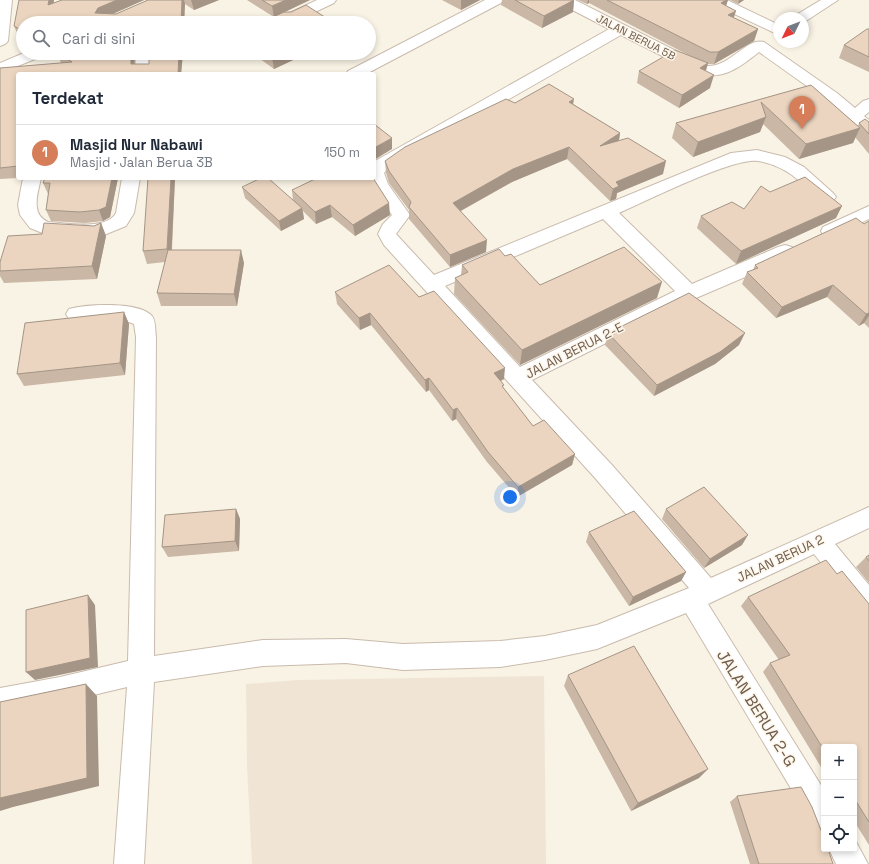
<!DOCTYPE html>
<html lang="id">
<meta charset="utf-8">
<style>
:root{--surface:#fff;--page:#f2f2f3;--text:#1f2937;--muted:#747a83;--line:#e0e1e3;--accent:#d57e59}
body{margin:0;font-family:"Space Grotesk",sans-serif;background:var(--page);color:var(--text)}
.controls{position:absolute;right:12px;bottom:12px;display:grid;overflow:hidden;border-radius:4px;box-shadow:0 2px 6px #0003}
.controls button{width:36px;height:36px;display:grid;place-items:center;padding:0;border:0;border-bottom:1px solid var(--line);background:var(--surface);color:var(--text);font:20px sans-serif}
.compass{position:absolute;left:773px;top:12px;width:36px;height:36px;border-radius:50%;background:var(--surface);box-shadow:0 2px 6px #0003;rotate:227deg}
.you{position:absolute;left:510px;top:497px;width:14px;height:14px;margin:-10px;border:3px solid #fff;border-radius:50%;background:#1a73e8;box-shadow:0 0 0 6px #1a73e833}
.badge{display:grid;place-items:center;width:26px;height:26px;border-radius:50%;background:var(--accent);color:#fff;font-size:13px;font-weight:700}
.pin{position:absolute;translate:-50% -33px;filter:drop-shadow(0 1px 2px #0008)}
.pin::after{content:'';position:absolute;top:21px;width:14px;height:12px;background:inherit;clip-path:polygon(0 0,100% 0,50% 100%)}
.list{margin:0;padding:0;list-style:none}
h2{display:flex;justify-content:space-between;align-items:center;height:52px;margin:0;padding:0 16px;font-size:17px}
h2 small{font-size:13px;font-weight:400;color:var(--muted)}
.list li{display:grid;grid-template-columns:26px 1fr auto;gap:12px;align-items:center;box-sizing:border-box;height:56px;padding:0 16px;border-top:1px solid var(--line)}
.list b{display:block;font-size:15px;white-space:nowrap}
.list p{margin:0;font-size:13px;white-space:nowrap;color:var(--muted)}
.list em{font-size:13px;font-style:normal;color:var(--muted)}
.icon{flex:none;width:22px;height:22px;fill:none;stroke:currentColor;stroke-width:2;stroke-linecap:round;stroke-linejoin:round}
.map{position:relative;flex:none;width:869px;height:864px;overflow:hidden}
.search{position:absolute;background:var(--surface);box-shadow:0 2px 6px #0003;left:16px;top:16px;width:360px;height:44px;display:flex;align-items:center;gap:10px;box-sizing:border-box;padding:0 14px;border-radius:22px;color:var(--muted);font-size:15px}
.panel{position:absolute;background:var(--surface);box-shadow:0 2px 6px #0003;left:16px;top:72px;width:360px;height:108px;border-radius:4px}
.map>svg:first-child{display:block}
</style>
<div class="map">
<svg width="869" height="864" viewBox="0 0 869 864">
<rect width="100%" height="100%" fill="#f9f3e5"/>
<path fill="#f0e5d5" d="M544,676l2,188h-294l-5,-97 -1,-83 52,-4z"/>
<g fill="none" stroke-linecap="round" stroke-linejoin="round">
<g stroke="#c9bbad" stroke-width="2">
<path id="minor" d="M0,0h12l-4,41 -3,3 -5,2z
M317,0h19l-2,3 -42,20h-19l2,-3z
M485,0h18l-2,3 -135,71h-20l2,-3z
M557,0h18l131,66c24,2 40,-29 58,-24l73,51 18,15 8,-7 6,-2v13l-5,4 5,4v14l-6,-1 -38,-34 -66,-47c-37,30 -48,29 -89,8 -16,-8 -33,-17 -49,-25l-234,134 -3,4 4,11 22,31 -14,19 38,41 297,-122 26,-3 28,7 19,10 29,26 3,4 -3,4c-17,5 -28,-17 -41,-26 -10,-7 -22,-12 -34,-14 -24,-4 -112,40 -139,52l73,71 86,-37 7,-2 7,2 2,5 -2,5 -96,41 -164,82 80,85 99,113 158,-71v21l-34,16 34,41v31l-9,-4 -46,-58 -106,50 116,186v41l-10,-4 -128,-214 -89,36 -52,11 -45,7 -97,3 -57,-7 -83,3 -109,16 -10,182h-30l13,-177 -67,16 -60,11v-26l60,-11 68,-16 8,-324 -2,-13c-21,-10 -44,2 -65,-5l-3,-5 3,-5c17,-5 70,-8 83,7 4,5 3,15 4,21l-2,319 109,-16 83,-1 57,5 97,-3 45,-5 52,-11 92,-37 -93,-109 -212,-234 -6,-11 5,-10 9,-9 -24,-36 6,-1 1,-17 234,-132 -50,-26zM603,219l72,72 -155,76 -75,-81z
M709,0h18l52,25v10l-68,-32z
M821,0h17l-32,21 -3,1v-4h-9l2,-3z
M24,53h22l-3,3 -43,17v-10z
M136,53h16l-1,21h-16z
M23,178h18c-3,15 -11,36 7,44 17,1 58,9 68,-9l6,-35h18l-6,35 -8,13 -27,11 -54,-3 -15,-6 -10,-13 -2,-10z
M869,206v13l-39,18 -7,-2 -2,-4 2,-4z
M854,838l14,26h-32l-7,-15h25z"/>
</g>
<use href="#minor" fill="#fff" fill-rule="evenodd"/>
</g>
<path fill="#cab7a5" d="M54,0l-1,3 9,-3h82l-31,14h3l32,-14h71l-25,10 -9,-6 -1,19h-161v16l-4,-2 -5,-11z
M247,0h63l-25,12 49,11 -60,-6z
M442,0h38l-19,10z
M502,0h72l-1,12 -31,16 -41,-23z
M578,0h150l-2,6 8,12 24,11 -4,12 -40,23h-6l-2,7 4,17 -31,20 -42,-25 2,-12 51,-15 -101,-53 -2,1z
M730,0h14l-6,4z
M869,29v43l-30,-14 5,-13z
M57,53h78l-1,11h15v-11h34l-2,21h-163v104l-18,1v-111l61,-5z
M252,53h56l-34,16z
M811,85l47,41 1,-3 10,-1v32l-14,-17 -2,6 -54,16 -36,-35 -3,8 -67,25 -21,-19 4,-15z
M515,103l58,1 47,29 -1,8 44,33 -46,19 -1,6 -6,2 -43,-42 -55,23 -51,29 25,41 -36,15 -41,-48v-9l-20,-27 -3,-10 -1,-12z
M45,178h73l-8,39 -7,4 -18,2 -34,-2 -5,-11 2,-16 -5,-11z
M175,178l-3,72 72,13 -7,43h-76l-4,-13 8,-31 -18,2 -4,-13z
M242,187l51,14 -1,-11 98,25 -35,21 -23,-19 -16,7 -13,-13 1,8 -23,12 -36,-33z
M770,192l66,26 -100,46 -39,-36 4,-12 43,-7z
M869,221v107l-5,-5 -5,3 -32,-29 -51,21 -34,-34 5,-12 6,-2 2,-5 109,-41z
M101,223l5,13 -9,43 -93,4 -4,-7v-14l42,-28 52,-8z
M505,256l35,29 117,13 -137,67 -66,-71 1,-16 6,-3 1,-10z
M335,292l84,5 85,82 -3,2 3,8 29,37 42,28 -3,11 -55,32 -30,-35 -31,-43 -4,2 -23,-31 -3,2 -55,-67 -11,5 -23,-26z
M124,312l5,12 -4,51 -101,11 -7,-12z
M608,333l131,12 -24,19 -61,32 -49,-51z
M236,509l4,10 -1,32 -71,6 -6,-10z
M666,509l76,36 -38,23 -42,-49z
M589,532l97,40 -5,9 -52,25 -43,-64z
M869,555v28l-13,-16 10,-10z
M837,574l32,30v241l-15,-24v-74h-30v25l-61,-100 7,-9 9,-3 -38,-54 7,-9z
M568,675l131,103 -68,33 -67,-125z
M737,796l96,68h-83l-20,-62z"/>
<path fill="#a49586" d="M49,0h5l-2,15 -4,-10z
M117,0h27l-43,19 -6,-6 3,-5z
M182,0h2l1,4 -1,19h-3z
M191,0h28l-25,10z
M286,0h24l-36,17 -2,-11z
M461,0h19l-19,10z
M574,0l-1,12 -31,16 2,-12z
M588,0h1v3l-2,1z
M726,0h2l-4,11 -3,-8z
M739,0h5l-6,4z
M736,11l-4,12 -4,-8z
M758,29l-4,12 -40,23 4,-12z
M131,53h4l-1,21 -3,-10z
M179,53h4l-2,21h-3z
M280,53h28l-34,16 -2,-12z
M708,63l-4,13 -4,-8z
M714,75l-4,13 -31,20 3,-13z
M574,99l-2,12 -3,-9z
M766,117l-6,15 -67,25 5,-15z
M860,128l-7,15 -54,16 7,-15z
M620,133l-2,13h-18z
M392,138v11l-18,11v2v-14z
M569,147l-2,12 -55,23 -59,33v-12l60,-34z
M666,161l-3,13 -46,19 -1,6 -6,2 3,-12 3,-7z
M112,178h6l-8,39 -7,4 -4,-11z
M171,178h4l-4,84 -4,-13z
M389,203l1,12 -35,21 -2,-11z
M330,205l2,12 -16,7 -1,-12z
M842,206l-6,12 -100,46 5,-13z
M302,208l2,11 -23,12 -2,-10z
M101,223l5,13 -9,43 -5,-13z
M487,240l-1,12 -36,15v-12z
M241,250l3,13 -7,43 -3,-12z
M662,282l-5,16 -137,67 2,-15z
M833,285l-6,12 -51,21 6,-11z
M124,312l5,12 -4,51 -5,-12z
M370,313l1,12 -11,5 -1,-12z
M869,313v3l-5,7 -5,3 7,-12z
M745,333l-6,12 -24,19 -61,32 3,-11z
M505,368l-1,11 -11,5 1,-11z
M429,378v12l-3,2 -1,-12z
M457,408l-1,11 -4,2 1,-11z
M575,454l-3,11 -55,32 1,-10z
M236,509l4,10 -1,32 -4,-10z
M748,535l-6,10 -38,23 6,-9z
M686,572l-5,9 -52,25 4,-9z
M88,595l7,10 3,62 -63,13 -9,-8z
M86,684l11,12 2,90 -86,21 -13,4v-13z
M708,769l-9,9 -68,33 7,-8z"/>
<path fill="#ebd5c0" stroke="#a49586" d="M19,0h30l-1,5 14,-5h55l-19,8 -3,5 21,1 32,-14h34l-1,23h-158v8l-9,-5z
M262,0h24l-14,6z
M515,0h59l-30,16z
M607,0h119l-5,3 15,8 -8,4 30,14 -40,23h-8z
M306,5l28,18h-74l24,-11h7z
M867,29h2v28l-25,-12z
M675,50l33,13 -8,5 14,7 -32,20 -43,-24z
M58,53h73v11h18v-11h30l-1,21h-160v92l-18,2v-100l72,-6z
M267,53h13l-8,4z
M549,84l25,15 -5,3 51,31 -20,13 28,-8 38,23 -50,21 3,4 -6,3 -44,-42 -56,22 -60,34 34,37 -37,15 -41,-48 2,-5 -22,-31 -4,-10 20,-14 101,-48 9,4z
M811,85l49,43 -54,16 -45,-42 5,15 -68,25 -22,-19z
M865,119l4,3v12l-10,-11z
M374,124l18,14 -18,10z
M805,177l37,29 -101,45 -40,-35 31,-14 12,7 17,-23 9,6z
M45,178h67l-6,29 -7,3 -19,2 -34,-2 4,-27h-7z
M148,178h23l-4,71 -24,2z
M261,178h7l34,30 -23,13 -37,-34z
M317,178h56l16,25 -36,22 -23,-20 -15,7 -23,-22z
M856,218l8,6 5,-3v92l-3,1 -33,-29 -51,22 -35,-35 11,-4 -3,-3z
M44,223l50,3 7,-3 -9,43 -92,5v-9l8,-26 34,-2z
M624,247l38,35 -140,68 -67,-72 13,-6 -6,-7 37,-16 6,7 6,-2 29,31z
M168,250h73l-7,44 -77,-1z
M389,265l30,32 15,-6 71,77 -11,5 10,12 -2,1 31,40 11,-6 31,34 -57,33 -30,-35 -31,-44 -4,2 -24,-32 -4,2 -55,-67 -11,5 -24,-26z
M689,293l56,40 -25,19 -63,33 -49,-52z
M124,312l-4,51 -103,11 8,-51z
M704,487l44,48 -38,24 -44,-50z
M236,509l-1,32 -73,6 3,-32z
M634,511l52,61 -53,25 -44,-65z
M869,555v6l-3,-4z
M826,560l11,14 5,-3 27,33v218l-15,-24v-51h-30v3l-54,-87 20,-8 -42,-58z
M88,595l2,63 -64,14v-62z
M634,646l74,123 -70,34 -70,-128z
M86,684l1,94 -87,20v-96z
M801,787l11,20 12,31v11h4l5,15h-74l-22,-68z"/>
<g text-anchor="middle" stroke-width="3" stroke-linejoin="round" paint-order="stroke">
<g font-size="11" fill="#6f5c4e" stroke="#fdf7eb">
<text transform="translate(636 37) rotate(27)" y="4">JALAN BERUA 5B</text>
</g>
<g font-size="13" fill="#6f5c4e" stroke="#fdf7eb">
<text transform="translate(574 350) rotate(-27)" y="5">JALAN BERUA 2-E</text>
<text transform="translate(780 558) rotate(-25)" y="5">JALAN BERUA 2</text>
</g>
<g font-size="16" fill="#6f5c4e" stroke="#fdf7eb">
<text transform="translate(757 708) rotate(58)" y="6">JALAN BERUA 2-G</text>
</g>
</g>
</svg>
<div class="controls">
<button>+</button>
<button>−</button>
<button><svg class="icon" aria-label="locate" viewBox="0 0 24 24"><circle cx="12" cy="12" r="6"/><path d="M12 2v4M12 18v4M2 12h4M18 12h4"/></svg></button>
</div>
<svg class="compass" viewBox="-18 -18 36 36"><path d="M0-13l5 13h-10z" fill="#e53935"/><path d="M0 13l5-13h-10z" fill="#747a83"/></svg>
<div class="you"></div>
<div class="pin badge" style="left:802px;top:129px">1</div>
<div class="search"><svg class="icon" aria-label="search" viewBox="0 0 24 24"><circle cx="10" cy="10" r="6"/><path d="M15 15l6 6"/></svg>Cari di sini</div>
<section class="panel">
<h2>Terdekat<small></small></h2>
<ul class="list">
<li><span class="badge">1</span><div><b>Masjid Nur Nabawi</b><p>Masjid · Jalan Berua 3B</p></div><em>150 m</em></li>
</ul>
</section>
</div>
